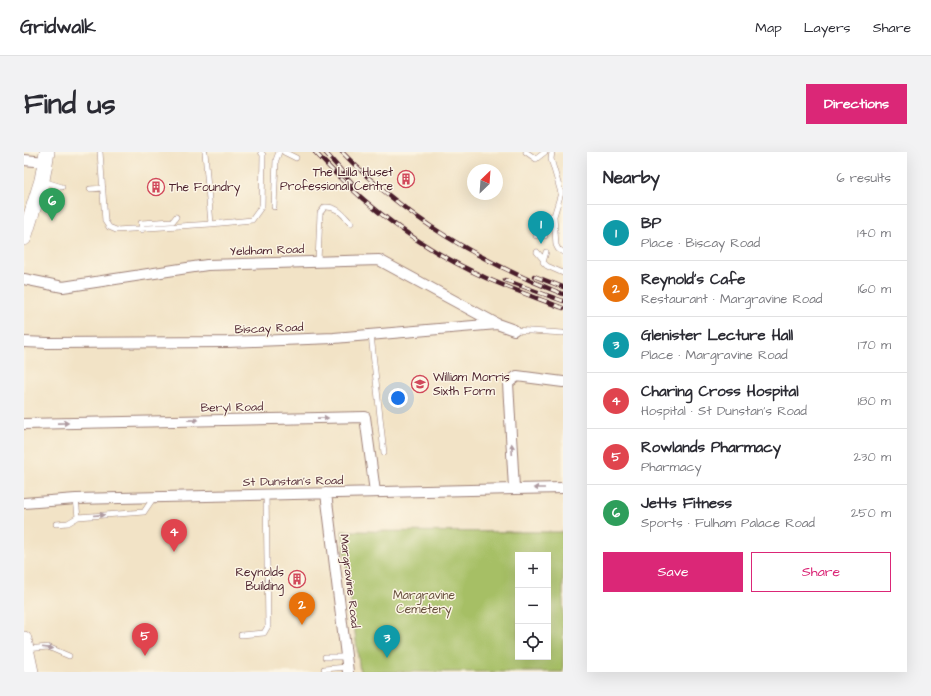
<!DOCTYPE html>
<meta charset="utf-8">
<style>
:root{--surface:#fff;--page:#f2f2f3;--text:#2b2b33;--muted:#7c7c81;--line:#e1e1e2;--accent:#db2777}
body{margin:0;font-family:"Architects Daughter",sans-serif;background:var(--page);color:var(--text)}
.controls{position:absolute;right:12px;bottom:12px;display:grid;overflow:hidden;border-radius:0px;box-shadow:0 4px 16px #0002}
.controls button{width:36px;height:36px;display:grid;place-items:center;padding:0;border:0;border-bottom:1px solid var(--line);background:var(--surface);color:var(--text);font:20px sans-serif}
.compass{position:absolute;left:443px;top:12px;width:36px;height:36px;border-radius:50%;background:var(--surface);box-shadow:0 4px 16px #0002;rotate:25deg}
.you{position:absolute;left:374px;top:246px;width:14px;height:14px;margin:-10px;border:3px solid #fff;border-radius:50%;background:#1a73e8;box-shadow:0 0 0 6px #1a73e833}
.badge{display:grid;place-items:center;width:26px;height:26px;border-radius:50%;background:var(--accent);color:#fff;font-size:13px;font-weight:700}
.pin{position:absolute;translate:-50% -33px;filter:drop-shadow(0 1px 2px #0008)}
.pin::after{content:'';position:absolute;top:21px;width:14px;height:12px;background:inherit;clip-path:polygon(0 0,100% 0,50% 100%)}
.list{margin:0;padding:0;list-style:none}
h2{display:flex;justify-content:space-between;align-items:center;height:52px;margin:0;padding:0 16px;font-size:17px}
h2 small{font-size:13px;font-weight:400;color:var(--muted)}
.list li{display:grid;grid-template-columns:26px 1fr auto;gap:12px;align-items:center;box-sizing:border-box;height:56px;padding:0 16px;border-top:1px solid var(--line)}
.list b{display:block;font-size:15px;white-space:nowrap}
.list p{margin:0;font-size:13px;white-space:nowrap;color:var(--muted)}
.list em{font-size:13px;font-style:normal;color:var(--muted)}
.actions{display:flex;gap:8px;padding:12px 16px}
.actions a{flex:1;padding:9px 0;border:1px solid var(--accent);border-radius:0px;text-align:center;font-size:14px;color:var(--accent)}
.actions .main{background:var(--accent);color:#fff}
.icon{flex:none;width:22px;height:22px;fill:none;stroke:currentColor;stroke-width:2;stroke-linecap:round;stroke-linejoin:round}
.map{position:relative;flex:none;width:539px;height:520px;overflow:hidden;border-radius:0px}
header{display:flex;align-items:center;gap:24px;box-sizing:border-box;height:56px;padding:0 20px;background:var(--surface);border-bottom:1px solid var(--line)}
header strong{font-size:19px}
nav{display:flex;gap:22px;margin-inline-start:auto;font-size:14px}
.intro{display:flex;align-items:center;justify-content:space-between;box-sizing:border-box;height:96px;padding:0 24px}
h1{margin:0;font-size:28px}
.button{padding:10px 18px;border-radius:0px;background:var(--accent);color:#fff;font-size:14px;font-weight:700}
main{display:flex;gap:24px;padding:0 24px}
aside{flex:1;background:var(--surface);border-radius:0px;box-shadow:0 4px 16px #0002}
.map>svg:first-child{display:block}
</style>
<header>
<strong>Gridwalk</strong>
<nav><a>Map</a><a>Layers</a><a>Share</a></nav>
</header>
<div class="intro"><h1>Find us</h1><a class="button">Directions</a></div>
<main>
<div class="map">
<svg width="539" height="520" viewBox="0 0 539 520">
<rect width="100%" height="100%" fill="#fcf5e5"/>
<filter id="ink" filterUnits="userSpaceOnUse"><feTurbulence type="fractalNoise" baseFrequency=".025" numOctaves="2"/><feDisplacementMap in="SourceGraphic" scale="8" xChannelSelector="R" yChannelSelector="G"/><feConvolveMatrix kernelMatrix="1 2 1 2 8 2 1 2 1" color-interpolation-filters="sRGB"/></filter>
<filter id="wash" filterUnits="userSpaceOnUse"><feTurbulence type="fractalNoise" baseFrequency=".012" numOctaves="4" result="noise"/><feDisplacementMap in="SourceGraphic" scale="16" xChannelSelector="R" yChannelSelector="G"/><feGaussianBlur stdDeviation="0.9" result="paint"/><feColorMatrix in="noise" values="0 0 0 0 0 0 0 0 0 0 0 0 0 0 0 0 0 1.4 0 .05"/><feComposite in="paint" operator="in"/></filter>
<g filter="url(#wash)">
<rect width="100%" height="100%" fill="#f2e3c6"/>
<path fill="#a6bf65" stroke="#786f48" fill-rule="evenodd" d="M318,379l221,1v140h-203zM494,403h30v102h-30z"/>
</g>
<g filter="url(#ink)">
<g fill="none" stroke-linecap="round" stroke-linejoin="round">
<g stroke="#9e8178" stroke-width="6">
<path id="service" d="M76,0l5,69 4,6 7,3 95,-6 -6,-72
M260,0l12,6
M502,0l10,7 9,-7
M528,0l-1,7 10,34 -7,23 2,29 2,4 5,3
M19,29l19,6
M66,37l13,-1
M250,55l2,-47 3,-8
M187,72l41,-4 10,-14 1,-51 -2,-3
M118,78l-1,-7 32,-2 3,-4
M512,84l5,-13
M521,84l-4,-17 2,-3h11
M513,100l6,7
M522,100l-3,10 4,4 16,7
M294,110l2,-49 5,-6c12,-1 18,8 26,16
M490,178l49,3
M347,183l13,118
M52,347l2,18 66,-5 10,-15
M32,372l12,-1 10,-6
M217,483l23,-2 4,-7 -2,-132
M3,497l21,-2 21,9
M301,505h21
M300,517l23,-2"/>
</g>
<g stroke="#9e8178" stroke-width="12">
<path id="minor" d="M0,8l22,2
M0,127l39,8 144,-22 172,-5 118,64
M0,190l24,1 179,-1 107,-4 163,-14 17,6
M0,272l341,-7 10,75
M490,336l-6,-105 9,-7 46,6
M302,341l22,179
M0,351l52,-4 487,-11"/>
</g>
<g stroke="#9e8178" stroke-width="16">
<path id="primary" d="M0,86l18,-58 5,-28
M0,487l7,33"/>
</g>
<use href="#service" stroke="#fff" stroke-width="5"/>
<use href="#minor" stroke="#fff" stroke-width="10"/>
<use href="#primary" stroke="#fff" stroke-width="15"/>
<g stroke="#4a1f2b" stroke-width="4.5">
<path id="rail" d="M291,0c49,54 105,96 171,126 25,11 51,20 77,30
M301,0l27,31
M318,0c65,67 135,108 221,142
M510,124l29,11
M481,128l58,21"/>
</g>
<use href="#rail" stroke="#fcf5e5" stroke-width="3" stroke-dasharray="9" stroke-linecap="butt"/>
</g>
<defs><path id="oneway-solid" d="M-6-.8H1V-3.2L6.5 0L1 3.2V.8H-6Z"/></defs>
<g fill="#ae9aa0">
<use href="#oneway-solid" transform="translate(299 266) rotate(-1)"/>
<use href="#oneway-solid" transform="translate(169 268) rotate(-1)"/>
<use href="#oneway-solid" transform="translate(39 271) rotate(-1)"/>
<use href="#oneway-solid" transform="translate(488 297) rotate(-93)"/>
<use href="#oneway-solid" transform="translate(515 336) rotate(180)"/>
<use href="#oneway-solid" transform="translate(75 363) rotate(-5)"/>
<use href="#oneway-solid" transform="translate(24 496) rotate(7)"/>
</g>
</g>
<defs>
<g id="building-ring" transform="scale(0.9)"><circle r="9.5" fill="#fcf5e5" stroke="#d1495b" stroke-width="1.5"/><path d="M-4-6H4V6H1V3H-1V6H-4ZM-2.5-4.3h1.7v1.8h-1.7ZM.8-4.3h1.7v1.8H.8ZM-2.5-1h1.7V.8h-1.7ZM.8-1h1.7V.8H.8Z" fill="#d1495b"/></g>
<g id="university-ring" transform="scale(0.9)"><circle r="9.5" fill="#fcf5e5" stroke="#d1495b" stroke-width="1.5"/><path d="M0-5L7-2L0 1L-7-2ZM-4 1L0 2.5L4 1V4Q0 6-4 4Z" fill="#d1495b"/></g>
</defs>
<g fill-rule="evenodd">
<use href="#building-ring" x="382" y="27"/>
<use href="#building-ring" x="132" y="35"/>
<use href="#university-ring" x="396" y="232"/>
<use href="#building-ring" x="273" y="427"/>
</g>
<g text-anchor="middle" stroke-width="3" stroke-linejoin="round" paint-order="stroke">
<g font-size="12" fill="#4a1f2b" stroke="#fcf5e5" text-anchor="end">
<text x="369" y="24">The Lilla Huset<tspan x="369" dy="14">Professional Centre</tspan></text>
<text x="145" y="39" text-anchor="start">The Foundry</text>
<text x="409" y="229" text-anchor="start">William Morris<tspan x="409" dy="14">Sixth Form</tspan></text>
<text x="260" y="424">Reynolds<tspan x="260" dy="14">Building</tspan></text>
</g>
<g font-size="12" fill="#4a1f2b" stroke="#fcf5e5">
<text transform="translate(243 98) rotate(-2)" y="4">Yeldham Road</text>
<text transform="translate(245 176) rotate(-2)" y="4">Biscay Road</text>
<text transform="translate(208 255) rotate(-1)" y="4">Beryl Road</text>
<text transform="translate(269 329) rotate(-1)" y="4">St Dunstan's Road</text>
<text transform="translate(326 429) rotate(83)" y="4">Margravine Road</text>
</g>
<g font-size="12" fill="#664f3c" stroke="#fcf5e5">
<text x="400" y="447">Margravine<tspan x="400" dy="14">Cemetery</tspan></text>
</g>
</g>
</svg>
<div class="controls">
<button>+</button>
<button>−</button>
<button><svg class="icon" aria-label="locate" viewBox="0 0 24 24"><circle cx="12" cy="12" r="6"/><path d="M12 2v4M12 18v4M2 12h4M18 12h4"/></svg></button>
</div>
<svg class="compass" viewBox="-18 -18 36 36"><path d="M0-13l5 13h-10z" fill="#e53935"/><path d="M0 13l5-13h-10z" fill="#7c7c81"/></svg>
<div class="you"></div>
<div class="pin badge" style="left:517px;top:92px;background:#0f9aa8">1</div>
<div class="pin badge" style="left:278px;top:473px;background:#e8710a">2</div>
<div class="pin badge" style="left:363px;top:506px;background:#0f9aa8">3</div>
<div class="pin badge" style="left:150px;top:400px;background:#e0444e">4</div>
<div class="pin badge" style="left:121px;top:504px;background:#e0444e">5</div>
<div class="pin badge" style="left:28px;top:69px;background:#2e9e5b">6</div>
</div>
<aside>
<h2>Nearby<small>6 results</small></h2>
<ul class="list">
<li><span class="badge" style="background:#0f9aa8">1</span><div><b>BP</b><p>Place · Biscay Road</p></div><em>140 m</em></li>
<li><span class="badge" style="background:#e8710a">2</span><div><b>Reynold's Cafe</b><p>Restaurant · Margravine Road</p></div><em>160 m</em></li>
<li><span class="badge" style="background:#0f9aa8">3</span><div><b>Glenister Lecture Hall</b><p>Place · Margravine Road</p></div><em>170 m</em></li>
<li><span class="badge" style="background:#e0444e">4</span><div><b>Charing Cross Hospital</b><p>Hospital · St Dunstan's Road</p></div><em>180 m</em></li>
<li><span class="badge" style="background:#e0444e">5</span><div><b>Rowlands Pharmacy</b><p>Pharmacy</p></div><em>230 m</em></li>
<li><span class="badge" style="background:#2e9e5b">6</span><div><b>Jetts Fitness</b><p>Sports · Fulham Palace Road</p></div><em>250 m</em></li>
</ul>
<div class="actions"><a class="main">Save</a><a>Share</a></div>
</aside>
</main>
